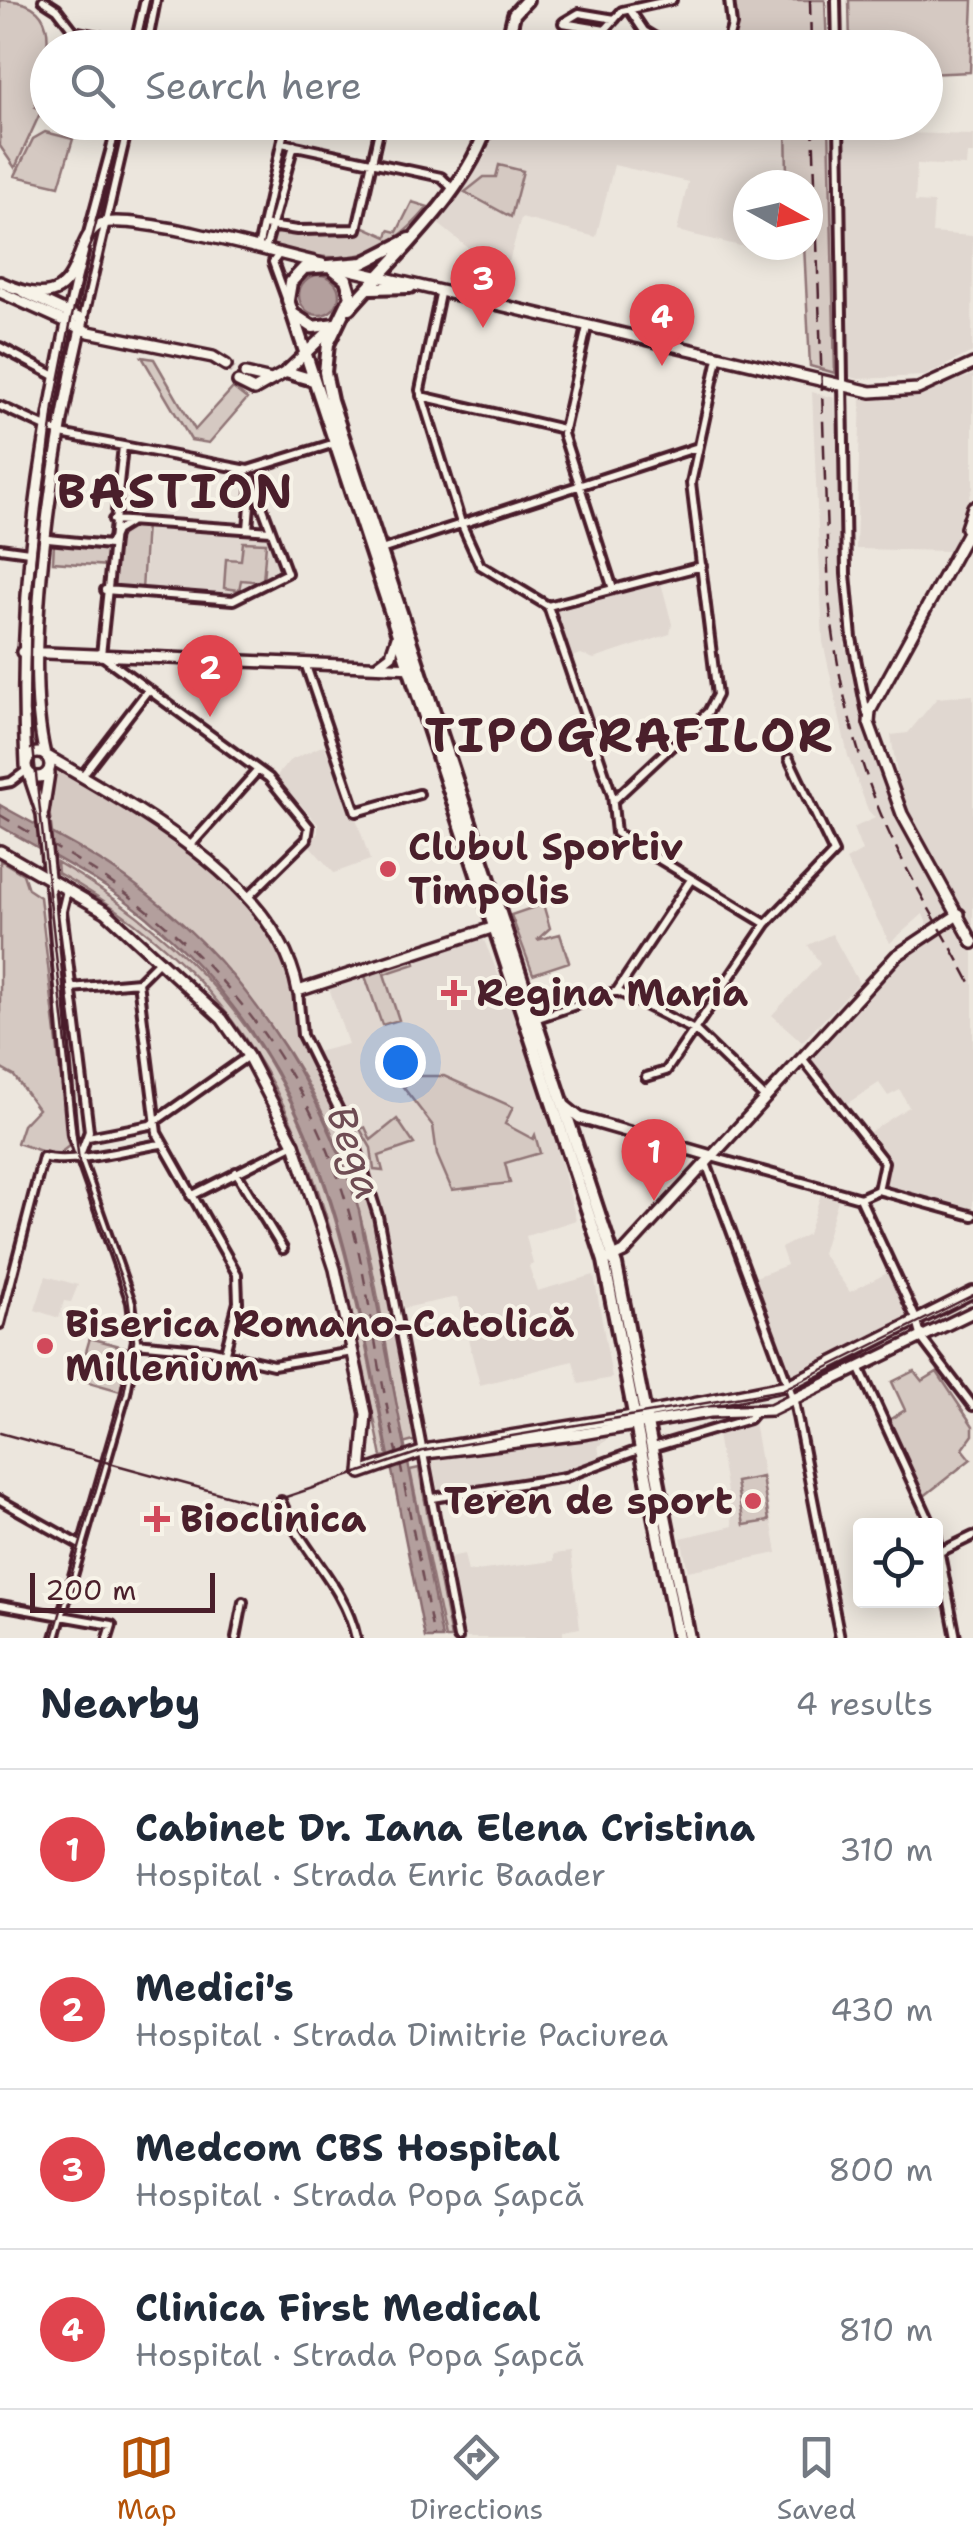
<!DOCTYPE html>
<meta charset="utf-8">
<style>
:root{--surface:#fff;--page:#f6f6f7;--text:#1f2937;--muted:#747a83;--line:#e0e1e3;--accent:#b45309}
body{margin:0;font-family:"Shantell Sans",sans-serif;background:var(--page);color:var(--text)}
.controls{position:absolute;right:30px;bottom:30px;display:grid;overflow:hidden;border-radius:10px;box-shadow:0 5px 25px #0003}
.controls button{width:90px;height:90px;display:grid;place-items:center;padding:0;border:0;border-bottom:2px solid var(--line);background:var(--surface);color:var(--text);font:50px sans-serif}
.compass{position:absolute;left:733px;top:170px;width:90px;height:90px;border-radius:50%;background:var(--surface);box-shadow:0 5px 25px #0003;rotate:98deg}
.scale{position:absolute;left:30px;bottom:25px;width:185px;box-sizing:border-box;padding-left:10px;border:5px solid #4a1f2b;border-top:0;font-size:28px;line-height:35px;white-space:nowrap;color:#4a1f2b;-webkit-text-stroke:8px #f7f3e8;paint-order:stroke}
.you{position:absolute;left:400px;top:1062px;width:35px;height:35px;margin:-25px;border:8px solid #fff;border-radius:50%;background:#1a73e8;box-shadow:0 0 0 15px #1a73e833}
.badge{display:grid;place-items:center;width:65px;height:65px;border-radius:50%;background:var(--accent);color:#fff;font-size:32px;font-weight:700}
.pin{position:absolute;translate:-50% -82px;filter:drop-shadow(0 2px 5px #0008)}
.pin::after{content:'';position:absolute;top:52px;width:35px;height:30px;background:inherit;clip-path:polygon(0 0,100% 0,50% 100%)}
.list{margin:0;padding:0;list-style:none}
h2{display:flex;justify-content:space-between;align-items:center;height:130px;margin:0;padding:0 40px;font-size:42px}
h2 small{font-size:32px;font-weight:400;color:var(--muted)}
.list li{display:grid;grid-template-columns:65px 1fr auto;gap:30px;align-items:center;box-sizing:border-box;height:160px;padding:0 40px;border-top:2px solid var(--line)}
.list b{display:block;font-size:38px;white-space:nowrap}
.list p{margin:0;font-size:32px;white-space:nowrap;color:var(--muted)}
.list em{font-size:32px;font-style:normal;color:var(--muted)}
.icon{flex:none;width:55px;height:55px;fill:none;stroke:currentColor;stroke-width:2;stroke-linecap:round;stroke-linejoin:round}
.map{position:relative;flex:none;width:973px;height:1638px;overflow:hidden}
.search{position:absolute;background:var(--surface);box-shadow:0 5px 25px #0003;left:30px;right:30px;top:30px;height:110px;display:flex;align-items:center;gap:25px;box-sizing:border-box;padding:0 35px;border-radius:55px;color:var(--muted);font-size:38px}
.sheet{height:770px;background:var(--surface)}
nav{display:flex;justify-content:space-around;align-items:center;box-sizing:border-box;height:140px;border-top:2px solid var(--line);background:var(--surface);font-size:28px;color:var(--muted)}
nav a{display:grid;justify-items:center;gap:5px}
nav .on{color:var(--accent)}
.map>svg:first-child{display:block}
</style>
<div class="map">
<svg width="973" height="1638" viewBox="0 0 973 1638">
<rect width="100%" height="100%" fill="#ece6dd"/>
<filter id="ink" filterUnits="userSpaceOnUse"><feTurbulence type="fractalNoise" baseFrequency=".01" numOctaves="2"/><feDisplacementMap in="SourceGraphic" scale="20" xChannelSelector="R" yChannelSelector="G"/><feConvolveMatrix kernelMatrix="1 2 1 2 8 2 1 2 1" color-interpolation-filters="sRGB"/></filter>
<g filter="url(#ink)">
<path fill="#e0d7d0" d="M496,123h290l2,62h-40v60h12l-11,3 -72,-17 11,-49 -74,-17 -18,72 -75,-19 -12,44 -32,-7 -41,-33 50,-66z
M906,133l67,2v19h-6l-1,12 -49,-2 -2,38 19,1 -2,30 41,3 -1,116 -47,24 -67,3 -23,-6 -5,-238z
M973,375v113l-22,63 -95,-2 5,-153 47,1z
M812,392l23,6 10,245 24,103 36,86 44,70 24,49v263l-88,-27 5,-22 -22,-32 41,-26 -9,-17 -12,6 -9,-13 -36,23 -36,-45 94,-102 31,-23 -9,-22 -33,29 -44,-83 16,-9 -9,-23 22,-10 -7,-8 -20,-54 -25,-114z
M148,524l118,13 15,37 -49,23 -88,-6z
M659,575l13,49 -2,10 -76,25 -13,-5 -15,5 -18,-53z
M973,695v231l-71,-119 -11,-72 17,-2 29,-35z
M324,745l3,8 7,-1 36,108 -36,13 -25,-28 9,-11v-10l-42,-47 13,-16z
M832,934l27,49 -57,59 -30,-27 48,-51 -12,-19z
M482,935l57,139 37,146 -50,16 7,28 -4,2 8,25 57,-16 18,103 -33,6 -6,-23 -93,24 -23,-88 -53,11 -47,-166 -44,-89 35,-9 -20,-59z
M821,1194l17,6 -16,53 28,39 39,-20 20,47 -118,61 -38,-102 34,-13 -6,-17 27,-14z
M46,1276l32,9 -7,17 -7,-1 -5,17 -24,-8z
M754,1422l23,131 -89,18 -7,-33 52,-12 -16,-91z
M606,1432l1,8 -9,6 3,19 -38,11 -124,19 -7,-34z
M571,1552l9,76 -17,3v7h-98l-16,-81 15,-3 4,18 86,-11v-7z"/>
<path fill="#d5c9c2" stroke="#907476" stroke-width="2.5" d="M0,0c71,0 44,61 35,107l7,2 -27,59 -15,-22z
M732,0h93l2,47 -97,1 6,-21z
M849,0h124l-3,72 -44,2v-26l-76,-1z
M786,123h43l6,250 -25,-7 -6,-121h4v-60h-6v-9h-15z
M45,132l28,7 -14,47 -44,-10 18,-37z
M499,165l24,6 -12,46 -46,-25 19,-15h12z
M412,202l16,5c-49,60 -89,56 -159,40l4,-17 76,2 16,-5 22,10 2,-7 8,2z
M142,357l12,2 41,71 38,-42 14,11 -38,44 -18,-3z
M113,521l33,3 -4,67 -35,-3 1,-22 -55,-4 1,-19 56,4z
M243,542l23,1 -3,39 -22,-2 -2,10 -15,-2 2,-29 15,1z
M55,765l121,72 71,61 43,58 12,79 34,67 38,99 47,238 -18,5c-14,-77 -24,-156 -44,-232 -45,-170 -160,-291 -307,-379l-5,-39 3,-26z
M0,860l23,14 5,15 12,8 29,249 -13,10 -39,-13 6,-18 15,-16 -24,-33 -14,-8z
M57,862c252,148 278,329 331,594l-6,1c-52,-248 -81,-449 -324,-584z
M543,904l7,24 -13,12 23,-6 9,28 -36,12 -22,-59z
M413,956l2,8 -31,10 15,46 -17,5 -18,-52z
M419,1076h25l69,31 -8,17 28,15 2,-4 5,18 -35,10 5,20 -58,7 -15,-35 -4,-29 -30,-39z
M397,1119l17,25 -35,12 4,15 -9,-1 -3,-22 -11,-19 5,-2 6,13z
M90,1338l41,11 -11,42 -42,-12z
M914,1371l8,10 15,-9 36,54v9l-10,14 8,10 -48,38 -34,-77 16,-10 -13,-28z
M419,1468l2,12 30,158h-6l-35,-168z
M762,1477l7,44 -25,4 -8,-43z"/>
<path fill="#b39f9d" stroke="#896c6f" stroke-width="2.5" d="M299 295a20 20 0 1 1 40 0a20 20 0 1 1-40 0Z
M0,805c42,24 87,45 126,73 114,81 193,201 233,333l83,427h-17c-17,-84 -33,-169 -50,-253 -37,-188 -74,-336 -227,-467 -44,-37 -98,-63 -148,-92z"/>
<g fill="none" stroke-linecap="round" stroke-linejoin="round">
<path stroke="#6f4c53" stroke-width="2.5" stroke-dasharray="12 10" stroke-linecap="butt" d="M0,815l42,25
M49,844c149,82 265,219 305,388 18,74 25,150 44,223
M400,1463l34,175"/>
<path stroke="#ccbeb9" stroke-width="9" stroke-dasharray="9 4.5" stroke-linecap="butt" d="M226,365l16,13"/>
<g stroke="#4a1f2b" stroke-width="14">
<path id="minor" d="M43,0l14,9 17,22 73,15
M836,0l1,48
M630,10l14,21 28,17
M564,22l15,-9 36,6
M563,23l42,7 17,-19 50,-11
M147,46l9,-46
M134,48l11,-48
M726,48l6,-23 -3,-25
M839,122l7,452 6,64 15,76
M282,143l159,34 11,11
M263,225l34,5 60,-1 24,-107
M88,233l30,-111
M258,248l28,-126
M265,250l29,-105
M279,254l-6,8 13,36
M440,294l-20,96 41,133 19,42 68,41 64,189 4,38 150,91
M83,320l46,-198
M587,327l-24,107 49,152
M0,347l53,28
M421,396l142,33
M0,406l61,28 187,36 87,-27
M123,446l-22,209 168,123 40,49 -2,12 -60,59
M113,520l158,11
M248,529l4,-48
M48,539l62,6 6,-14 13,-8
M0,548l29,4
M378,551l317,-103
M105,590l128,10 54,-27 -35,-94
M548,606l154,-40
M305,663l51,149 63,-18
M82,776l66,-86
M0,784l11,-2 16,-12
M614,800l94,-88 9,-17 -26,-212 27,-125
M189,847l69,-77
M50,886l22,249 59,167 5,38 -10,53 -71,245
M67,890l-5,21 27,220 -9,24
M138,982l19,151 80,141 1,28 -13,50
M71,988l67,-6 22,-22
M298,991l4,44 53,108 23,73 80,422
M617,991l79,40 69,67
M535,1019l82,-28 73,-110
M802,1058l82,104 -6,28 -18,8
M646,1077l20,-6 100,-147 68,-71 -45,-94
M88,1137l62,-12 98,-69
M712,1157l148,41
M706,1163l88,238 46,237
M236,1172l47,77
M878,1190l95,26
M191,1196l103,-52
M860,1198l57,123 5,18 51,67
M0,1324l43,-167c29,8 85,-8 118,-13
M136,1343l73,7 64,15 80,-13
M860,1369l72,157
M654,1447l95,-28 5,-6
M433,1498l132,-21 76,-28
M0,1500l82,46
M281,1501c21,51 63,83 75,137
M936,1533l20,105
M940,1552l33,-16
M0,1605l112,20 -4,13
M236,1638l7,-36"/>
</g>
<g stroke="#4a1f2b" stroke-width="16">
<path id="tertiary" d="M23,292l60,28c-26,108 -63,329 -38,435
M973,523l-103,188 -1,12 33,91 71,129
M966,528l7,-21
M22,652l393,16
M379,664l12,-9 6,-18
M26 765a12 12 0 1 1 24 0a12 12 0 1 1-24 0Z
M47,756c87,51 232,127 251,235l203,-66
M26,764c-10,-178 16,-338 57,-511
M28,772l14,42 8,72
M43,812l6,-39
M0,851l106,61 116,107 26,37 46,88 41,125 31,145 -5,59 69,-24 192,-31 166,-33 185,-93
M565,1106l15,12 132,38
M604,1261l20,-9 272,-296 63,-42
M426,1453l156,-19 128,-22 61,-2 202,-98"/>
</g>
<g stroke="#4a1f2b" stroke-width="16">
<path id="secondary" d="M338,267l533,125 47,-3 55,-25
M0,282c90,42 67,-44 101,-58 28,-12 183,31 221,40
M0,292l89,40 124,25 13,8
M245,374l26,6
M238,382l16,8 32,-18 48,-46"/>
</g>
<g stroke="#4a1f2b" stroke-width="18">
<path id="primary" d="M506,48l8,-34 13,-14
M410,239l-47,24 -59,5 -13,14 -3,18 316,961 74,377
M331,267l15,12 5,17 -23,48 -3,28 6,28 285,865 73,373
M371,288l39,-1
M350,308c44,-51 120,-119 138,-186
M293,314l20,13 22,-3
M286,372l27,8"/>
</g>
<use href="#minor" stroke="#f7f3e8" stroke-width="6"/>
<use href="#tertiary" stroke="#f7f3e8" stroke-width="9"/>
<use href="#secondary" stroke="#f7f3e8" stroke-width="9"/>
<use href="#primary" stroke="#f7f3e8" stroke-width="10"/>
<path stroke="#4a1f2b" stroke-width="2.5" d="M142,48l10,-48
M0,1433l255,70h13l155,-52 359,-61 191,-95
M53,1638l71,-245 10,-53 -6,-43 -49,-135 -50,-451 2,-112 23,-192 17,-87 51,-198"/>
<path stroke="#4a1f2b" stroke-width="2.5" stroke-dasharray="15 8" stroke-linecap="butt" d="M810,0l1,48
M813,122l16,477c8,78 25,153 56,225 25,57 60,109 88,164"/>
</g>
</g>
<g fill="#d1495b" stroke="#f7f3e8" stroke-width="4">
<circle cx="388" cy="869" r="10"/>
<path d="M449 978h10v10h10v10h-10v10h-10v-10h-10v-10h10z"/>
<circle cx="45" cy="1346" r="10"/>
<circle cx="753" cy="1501" r="10"/>
<path d="M152 1504h10v10h10v10h-10v10h-10v-10h-10v-10h10z"/>
</g>
<g text-anchor="middle" stroke-width="8" stroke-linejoin="round" paint-order="stroke">
<g font-size="38" font-weight="bold" fill="#4a1f2b" stroke="#f7f3e8" text-anchor="start">
<text x="408" y="860">Clubul Sportiv<tspan x="408" dy="44">Timpolis</tspan></text>
<text x="476" y="1006">Regina Maria</text>
<text x="65" y="1337">Biserica Romano-Catolică<tspan x="65" dy="44">Millenium</tspan></text>
<text x="733" y="1514" text-anchor="end">Teren de sport</text>
<text x="180" y="1532">Bioclinica</text>
</g>
<g font-size="40" font-style="italic" fill="#6f4c53" stroke="#f7f3e8">
<text transform="translate(355 1152) rotate(71)" y="14">Bega</text>
</g>
<g font-size="48" font-weight="bold" letter-spacing="2.5" fill="#4a1f2b" stroke="#f7f3e8">
<text x="176" y="508">BASTION</text>
<text x="630" y="752">TIPOGRAFILOR</text>
</g>
</g>
</svg>
<div class="controls">
<button><svg class="icon" aria-label="locate" viewBox="0 0 24 24"><circle cx="12" cy="12" r="6"/><path d="M12 2v4M12 18v4M2 12h4M18 12h4"/></svg></button>
</div>
<svg class="compass" viewBox="-18 -18 36 36"><path d="M0-13l5 13h-10z" fill="#e53935"/><path d="M0 13l5-13h-10z" fill="#747a83"/></svg>
<div class="scale">200 m</div>
<div class="you"></div>
<div class="pin badge" style="left:654px;top:1201px;background:#e0444e">1</div>
<div class="pin badge" style="left:210px;top:717px;background:#e0444e">2</div>
<div class="pin badge" style="left:483px;top:328px;background:#e0444e">3</div>
<div class="pin badge" style="left:662px;top:366px;background:#e0444e">4</div>
<div class="search"><svg class="icon" aria-label="search" viewBox="0 0 24 24"><circle cx="10" cy="10" r="6"/><path d="M15 15l6 6"/></svg>Search here</div>
</div>
<section class="sheet">
<h2>Nearby<small>4 results</small></h2>
<ul class="list">
<li><span class="badge" style="background:#e0444e">1</span><div><b>Cabinet Dr. Iana Elena Cristina</b><p>Hospital · Strada Enric Baader</p></div><em>310 m</em></li>
<li><span class="badge" style="background:#e0444e">2</span><div><b>Medici's</b><p>Hospital · Strada Dimitrie Paciurea</p></div><em>430 m</em></li>
<li><span class="badge" style="background:#e0444e">3</span><div><b>Medcom CBS Hospital</b><p>Hospital · Strada Popa Șapcă</p></div><em>800 m</em></li>
<li><span class="badge" style="background:#e0444e">4</span><div><b>Clinica First Medical</b><p>Hospital · Strada Popa Șapcă</p></div><em>810 m</em></li>
</ul>
</section>
<nav>
<a class="on"><svg class="icon" aria-label="map" viewBox="0 0 24 24"><path d="M3 6l6-2 6 2 6-2v14l-6 2-6-2-6 2zM9 4v14M15 6v14"/></svg>Map</a>
<a><svg class="icon" aria-label="directions" viewBox="0 0 24 24"><path d="M12 3l9 9-9 9-9-9zM9 14v-3h6M13 9l2 2-2 2"/></svg>Directions</a>
<a><svg class="icon" aria-label="saved" viewBox="0 0 24 24"><path d="M7 4h10v16l-5-4-5 4z"/></svg>Saved</a>
</nav>
